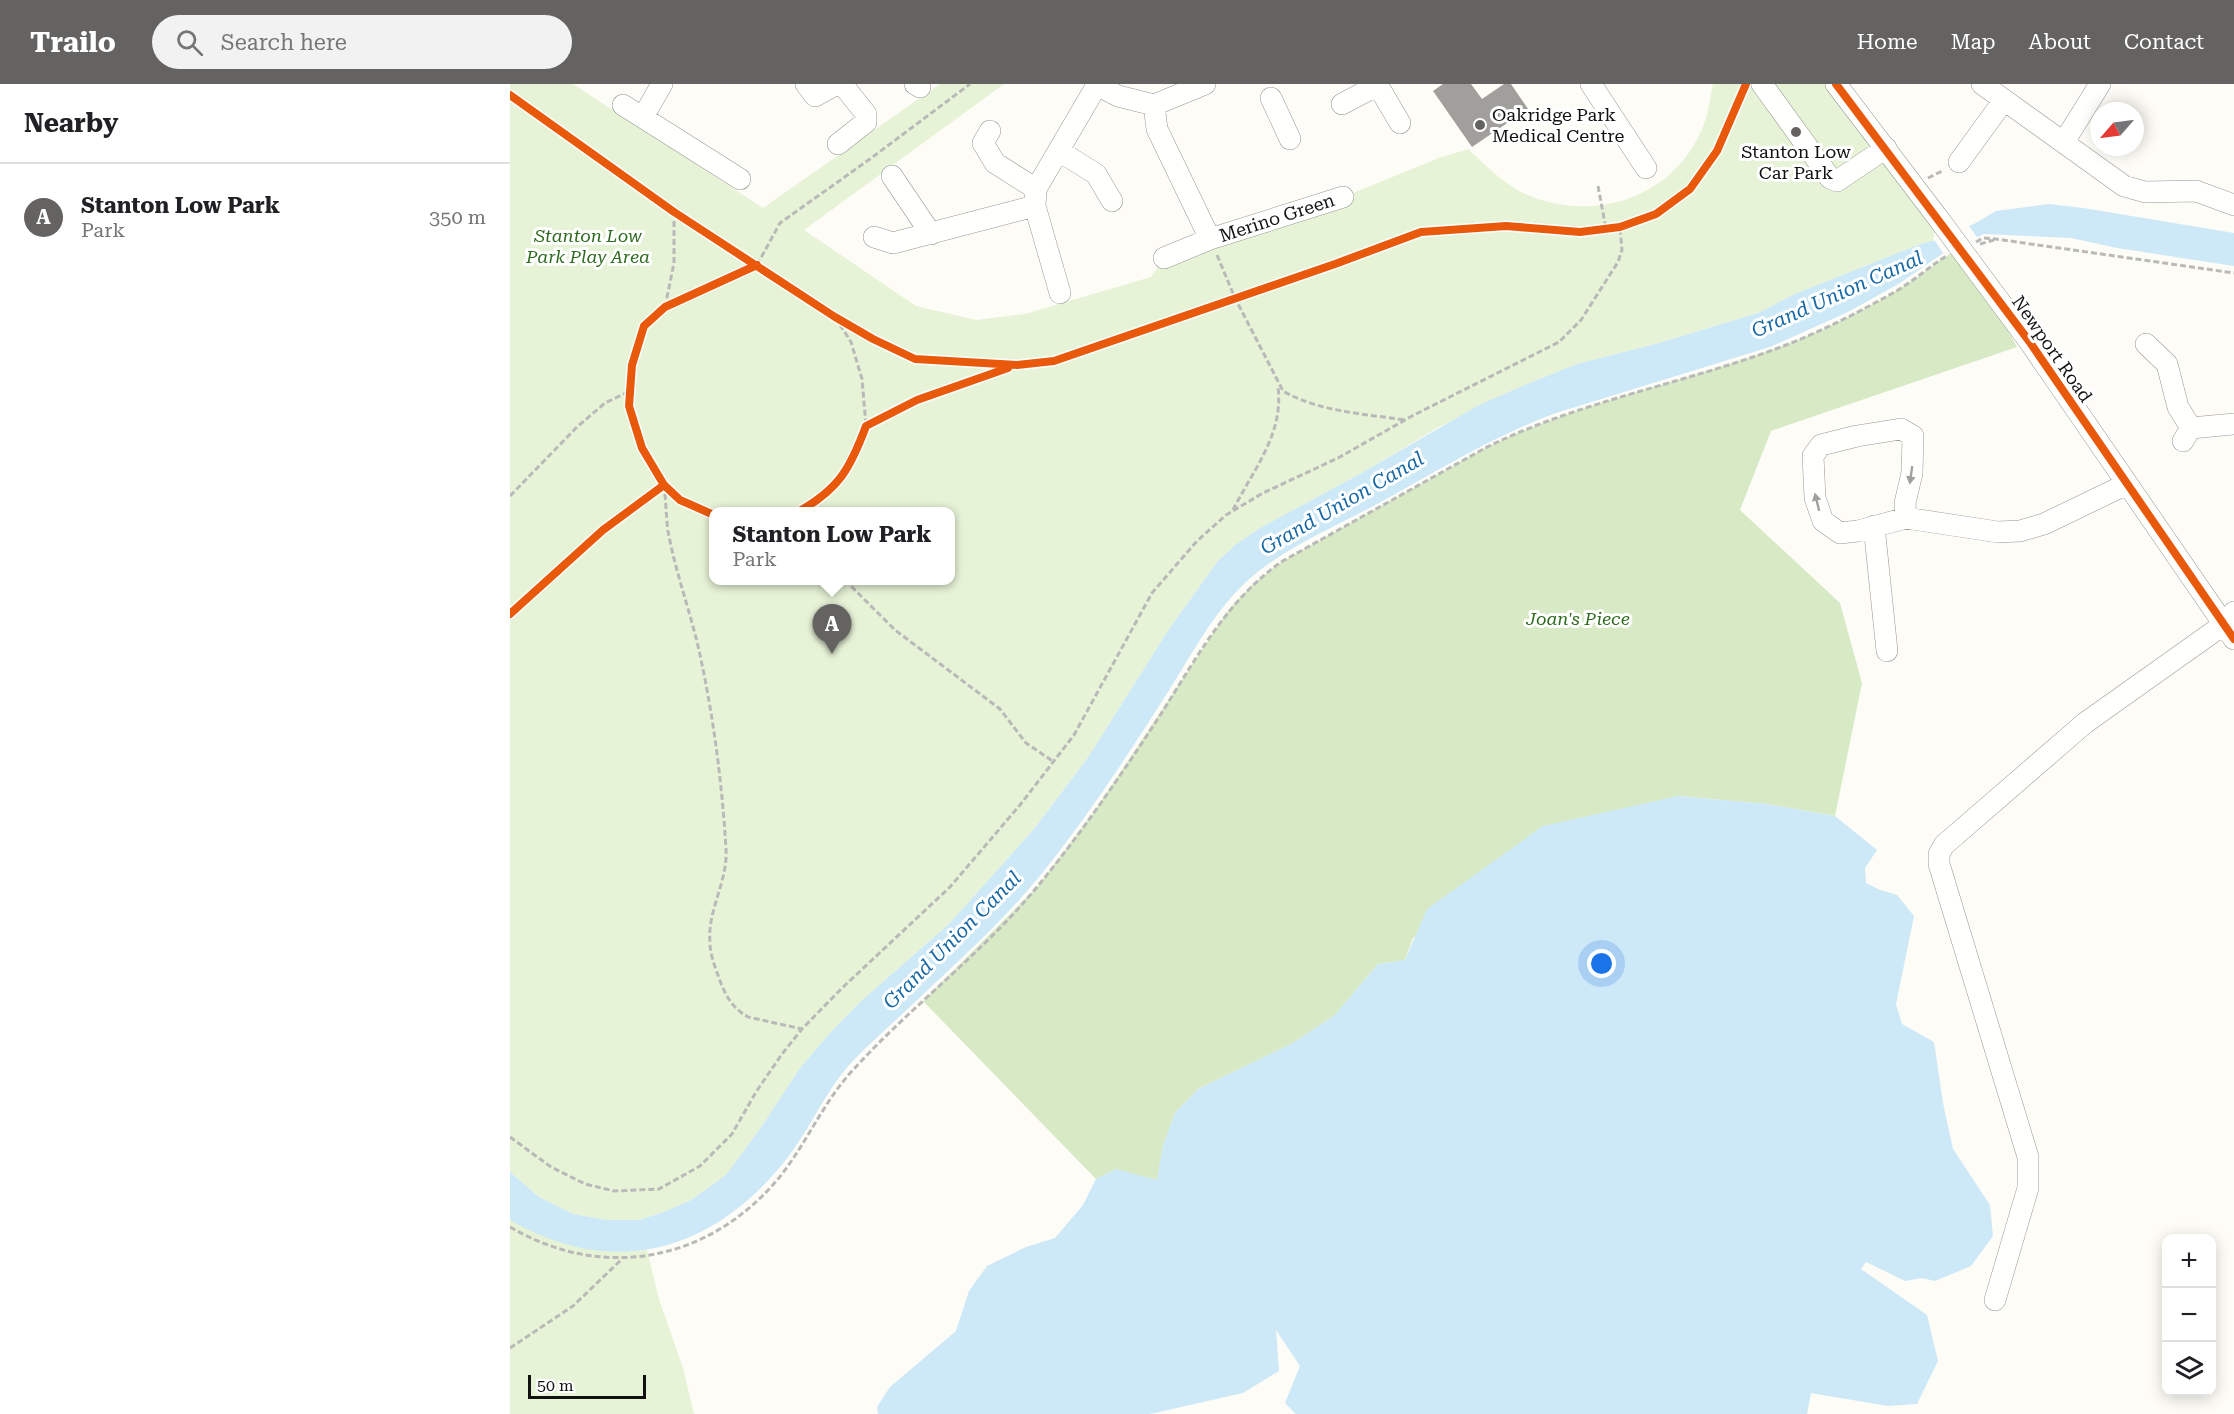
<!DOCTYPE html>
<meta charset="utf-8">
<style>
:root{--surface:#fff;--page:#f2f2f2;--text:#202124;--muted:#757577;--line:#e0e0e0;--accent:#646362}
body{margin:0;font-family:"Roboto Serif",serif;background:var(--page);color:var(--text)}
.controls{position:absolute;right:18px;bottom:18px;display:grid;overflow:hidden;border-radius:12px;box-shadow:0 3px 15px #0003}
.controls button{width:54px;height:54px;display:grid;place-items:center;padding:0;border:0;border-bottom:2px solid var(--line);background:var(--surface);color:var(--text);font:30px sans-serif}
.compass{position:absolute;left:1580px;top:18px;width:54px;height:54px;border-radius:50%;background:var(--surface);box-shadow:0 3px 15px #0003;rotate:242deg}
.scale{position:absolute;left:18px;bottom:15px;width:118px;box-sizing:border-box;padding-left:6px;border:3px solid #111;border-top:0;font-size:16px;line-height:21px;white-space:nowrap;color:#111;-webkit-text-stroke:4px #fff;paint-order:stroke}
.you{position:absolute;left:1092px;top:880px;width:21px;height:21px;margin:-15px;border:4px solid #fff;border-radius:50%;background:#1a73e8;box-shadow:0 0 0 9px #1a73e833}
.badge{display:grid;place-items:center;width:39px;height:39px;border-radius:50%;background:var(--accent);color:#fff;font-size:20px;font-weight:700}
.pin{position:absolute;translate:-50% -50px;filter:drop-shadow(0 2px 3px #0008)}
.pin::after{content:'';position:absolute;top:32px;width:21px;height:18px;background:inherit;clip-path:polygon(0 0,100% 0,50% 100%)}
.popup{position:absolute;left:199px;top:423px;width:246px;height:78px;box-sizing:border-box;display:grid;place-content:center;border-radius:12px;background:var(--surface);filter:drop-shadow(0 2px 4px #0005);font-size:20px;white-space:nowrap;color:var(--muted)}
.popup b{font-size:22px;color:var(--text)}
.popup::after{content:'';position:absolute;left:50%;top:100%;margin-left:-12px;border:12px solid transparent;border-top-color:var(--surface)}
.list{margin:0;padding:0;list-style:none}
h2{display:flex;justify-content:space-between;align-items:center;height:78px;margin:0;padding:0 24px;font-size:26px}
h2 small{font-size:20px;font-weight:400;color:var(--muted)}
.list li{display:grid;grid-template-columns:39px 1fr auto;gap:18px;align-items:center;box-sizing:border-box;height:108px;padding:0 24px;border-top:2px solid var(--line)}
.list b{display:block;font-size:22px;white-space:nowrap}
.list p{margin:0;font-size:20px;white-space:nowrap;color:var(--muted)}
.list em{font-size:20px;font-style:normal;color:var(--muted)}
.icon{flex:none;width:33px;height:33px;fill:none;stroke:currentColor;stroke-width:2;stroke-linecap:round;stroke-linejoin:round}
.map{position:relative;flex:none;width:1724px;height:1330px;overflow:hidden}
header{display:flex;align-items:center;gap:36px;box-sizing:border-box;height:84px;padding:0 30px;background:var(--accent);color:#fff}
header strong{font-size:28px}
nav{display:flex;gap:33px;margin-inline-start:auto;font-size:21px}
.search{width:420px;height:54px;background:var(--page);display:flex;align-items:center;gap:15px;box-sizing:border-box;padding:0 21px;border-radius:33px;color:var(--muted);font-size:22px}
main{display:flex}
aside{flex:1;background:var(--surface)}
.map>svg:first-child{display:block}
</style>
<header>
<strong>Trailo</strong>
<div class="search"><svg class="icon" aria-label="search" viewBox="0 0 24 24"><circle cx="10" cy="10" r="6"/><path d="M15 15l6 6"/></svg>Search here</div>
<nav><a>Home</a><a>Map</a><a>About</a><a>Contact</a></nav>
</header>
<main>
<aside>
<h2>Nearby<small></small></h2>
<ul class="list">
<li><span class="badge">A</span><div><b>Stanton Low Park</b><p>Park</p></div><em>350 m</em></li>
</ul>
</aside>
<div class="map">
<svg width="1724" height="1330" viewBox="0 0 1724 1330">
<rect width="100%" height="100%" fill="#fdfcf7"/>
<path fill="#e7f3d7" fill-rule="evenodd" d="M0,0h63l190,124 177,-124h64l-200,146 112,76 60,14 49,-6 126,-37 13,-19 179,-61 96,-39 29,-9c18,16 38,38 62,47 68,27 147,0 174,-72 5,-12 6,-27 9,-40h123l102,134 -5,23 -10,2 -128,51 -37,19 -99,30 -82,21 -50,20 -88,43 -81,48 -98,53 -25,17 -17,16 -49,68 -80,127 -55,73 -85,95 -89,78 -30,31 -30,35 -38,58 -36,49 -35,25 -27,12 -25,8h-33l-33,-6 -34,-17 -29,-25zM204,428h236v68h-236z
M0,1136c48,25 83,35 137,30l12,49 24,69 11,46h-184z"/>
<path fill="#d8eac5" d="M1443,168l16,8 48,87 -246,84 -31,79 100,93 22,80 -27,133 -68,-12 -89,-8 -265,142 -8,22 -27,4 -44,52 -41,27 -95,46 -23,24 -12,33 -6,35 -41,-12 -20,10 -173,-178 114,-114 59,-78 133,-200 23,-24 29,-23 206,-115c95,-46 200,-65 298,-102 37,-14 74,-33 108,-52 21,-12 39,-28 60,-41z"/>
<path fill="#cde8f7" d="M1539,120l34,4 151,25v33l-117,-18 -46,-10 -87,-4 -39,18 -45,31 -52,29 -78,35 -214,66c-63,23 -118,58 -177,90 -44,24 -95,44 -133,79 -33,31 -54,72 -78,110 -40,63 -82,127 -129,185 -42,51 -93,95 -141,141 -15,14 -31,28 -46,44 -27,29 -42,68 -67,99 -73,91 -171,119 -275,59v-48l29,25 34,17 33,6h33l25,-8 27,-12 35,-25 36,-49 38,-58 30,-35 30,-31 89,-78 85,-95 55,-73 80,-127 49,-68 17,-16 25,-17 98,-53 121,-70 48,-21 50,-20 82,-21 99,-30 37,-19 128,-51 10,-2 41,-17 22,-13z
M1168,712l89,8 68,12 42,34 -12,18 1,15 12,6 19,6 17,21 -18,88 6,20 32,18 9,61 10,46 37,56 3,31 -22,30 -36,15 -13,-3 -17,3 -39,-19 -5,7 66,46 11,46 -21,43 -29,2 -77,-13 -4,21h-511l-11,-11 15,-37 -24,-36 3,41 -36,22 -93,21h-272l-1,-7 13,-20 66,-56 13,-40 18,-25 39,-19 29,-9 28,-33 13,-26 20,-10 41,11 6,-34 12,-33 23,-24 95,-46 41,-27 44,-52 27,-4 22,-51 116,-83z"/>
<path fill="#fdfcf7" d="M1457,139l12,17 -34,16 -12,-18z"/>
<path fill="#a19f9c" d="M933,0h28l11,15 22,-15h7l17,25 -56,38 -39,-56z"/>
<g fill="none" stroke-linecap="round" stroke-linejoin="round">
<g stroke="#979795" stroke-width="22">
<path id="minor" d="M296,0l9,12 22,-12
M405,0l5,3
M585,0l23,12 36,9 51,-21
M867,0l23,39
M1081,0l55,84
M1252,0l68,94 7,3 49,-33
M1326,0l102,134
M1472,0l142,102 21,6 51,-1 38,14
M761,14l19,41
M832,20l36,-19
M113,21l117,74
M644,21l3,24 53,110 -46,19
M133,33l19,-33
M480,47l-7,12 12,20 41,26
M1554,58l36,-58
M328,60l28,-22v-8l-24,-30
M549,67l37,23 16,27
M1449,78l45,-62
M382,92l39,58
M525,122l25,87
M364,153l19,6 142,-37 1,-17 61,-104
M700,155l133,-42
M1459,176l60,81 205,298
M1636,260l21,20 11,43 13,21
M1673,357l8,-13 43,-4
M1396,434l-1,-15 7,-30 1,-37 -12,-7 -44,7 -36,9 -8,11 2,42 8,23 17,12 18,-2 48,-13 92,14 22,-1 24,-7 83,-40
M1364,442l13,125
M1485,1216l33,-112v-31l-89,-293v-10l5,-9 141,-122 138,-98 11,-13"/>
</g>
<path stroke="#b9b9b8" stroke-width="3" stroke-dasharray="6 3" stroke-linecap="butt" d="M1418,94l16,-8
M1088,102l8,43
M1466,158l7,-4 13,1 238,34
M1470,160l14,-4
M707,171l18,43 48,93c36,21 83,23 122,29
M247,181l23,-42 90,-64 100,-75
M155,223l9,-44v-51
M325,233l16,25 11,37 4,47
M154,401c2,15 2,31 4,46 7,39 21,77 30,115 15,66 24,136 28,203 2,33 -19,61 -16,94 0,11 5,24 9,35 6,17 13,30 29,39l54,12
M0,412l67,-69 28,-24 25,-12
M723,426c20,-40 51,-76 45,-123
M335,496l50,50 105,79 26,34 28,19
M0,1053l41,30 34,17 29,7 45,-2 41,-23 32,-32 24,-42 26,-38 20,-25 39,-40 109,-102 70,-82 54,-70 78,-142 45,-52 29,-26 37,-22 75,-35 74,-42 147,-74 22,-22 37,-58 4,-12 -2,-23
M0,1143c94,55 199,34 268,-48 28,-34 45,-77 75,-109 58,-64 129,-116 184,-183 44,-53 84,-112 122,-170 36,-56 66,-115 122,-155l206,-115c95,-47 201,-64 299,-102 36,-14 73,-33 107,-52 19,-11 35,-25 53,-37
M0,1264l63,-42 49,-47"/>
<use href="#minor" stroke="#fffffe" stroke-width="21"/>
<g stroke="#979795" stroke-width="22" stroke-linecap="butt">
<path id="minor-bridge" d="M1428,134l31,42"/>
</g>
<use href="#minor-bridge" stroke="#fffffe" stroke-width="21"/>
<g stroke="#fff" stroke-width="11">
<path id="cycleway" d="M1326,0l193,257 205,298
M0,11l164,117 161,105 38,22 42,20 102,6 37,-4 281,-97 86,-32 85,-6 74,6 40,-5 36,-13 34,-25 27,-38 29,-67
M288,428c41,-23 52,-43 68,-86l51,-26 91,-32
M204,431l-34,-15 -16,-15 -22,-37 -13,-42 3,-41 12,-39 21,-19 92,-42
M0,530l93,-84 61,-45"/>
</g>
<use href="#cycleway" stroke="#e8590c" stroke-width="8"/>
</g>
<defs><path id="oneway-solid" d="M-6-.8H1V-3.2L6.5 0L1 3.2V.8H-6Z" transform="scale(1.5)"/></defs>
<g fill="#a0a09f">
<use href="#oneway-solid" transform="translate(1401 391) rotate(98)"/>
<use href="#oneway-solid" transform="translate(1307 418) rotate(-104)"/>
</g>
<g fill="#646362" stroke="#fff" stroke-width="2">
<circle cx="970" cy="41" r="6"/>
<circle cx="1286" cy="48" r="6"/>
</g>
<g text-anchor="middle" stroke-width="6" stroke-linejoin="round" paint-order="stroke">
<g font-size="18" fill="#111" stroke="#fff" text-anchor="start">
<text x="982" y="37">Oakridge Park<tspan x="982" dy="21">Medical Centre</tspan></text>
<text x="1286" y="74" text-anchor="middle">Stanton Low<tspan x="1286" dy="21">Car Park</tspan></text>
</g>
<g font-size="18" fill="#111" stroke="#fff">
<text transform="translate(767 134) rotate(-18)" y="6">Merino Green</text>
<text transform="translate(1542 265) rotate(55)" y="6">Newport Road</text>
</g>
<g font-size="18" font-style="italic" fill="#2f6b1f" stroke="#fff">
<text x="78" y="158">Stanton Low<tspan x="78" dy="21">Park Play Area</tspan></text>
<text x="1068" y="541">Joan's Piece</text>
</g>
<g font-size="20" font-style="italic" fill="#1768a6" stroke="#fff">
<text transform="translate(1327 210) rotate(-24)" y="7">Grand Union Canal</text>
<text transform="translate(832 419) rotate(-30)" y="7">Grand Union Canal</text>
<text transform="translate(442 856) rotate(-45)" y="7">Grand Union Canal</text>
</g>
</g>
</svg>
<div class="controls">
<button>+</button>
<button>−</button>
<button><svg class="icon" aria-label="layers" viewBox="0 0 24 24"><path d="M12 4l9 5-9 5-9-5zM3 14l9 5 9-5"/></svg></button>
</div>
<svg class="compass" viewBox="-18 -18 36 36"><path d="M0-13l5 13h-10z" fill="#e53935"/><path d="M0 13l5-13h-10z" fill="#757577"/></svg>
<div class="scale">50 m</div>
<div class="you"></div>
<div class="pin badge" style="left:322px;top:570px">A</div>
<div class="popup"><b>Stanton Low Park</b>Park</div>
</div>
</main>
